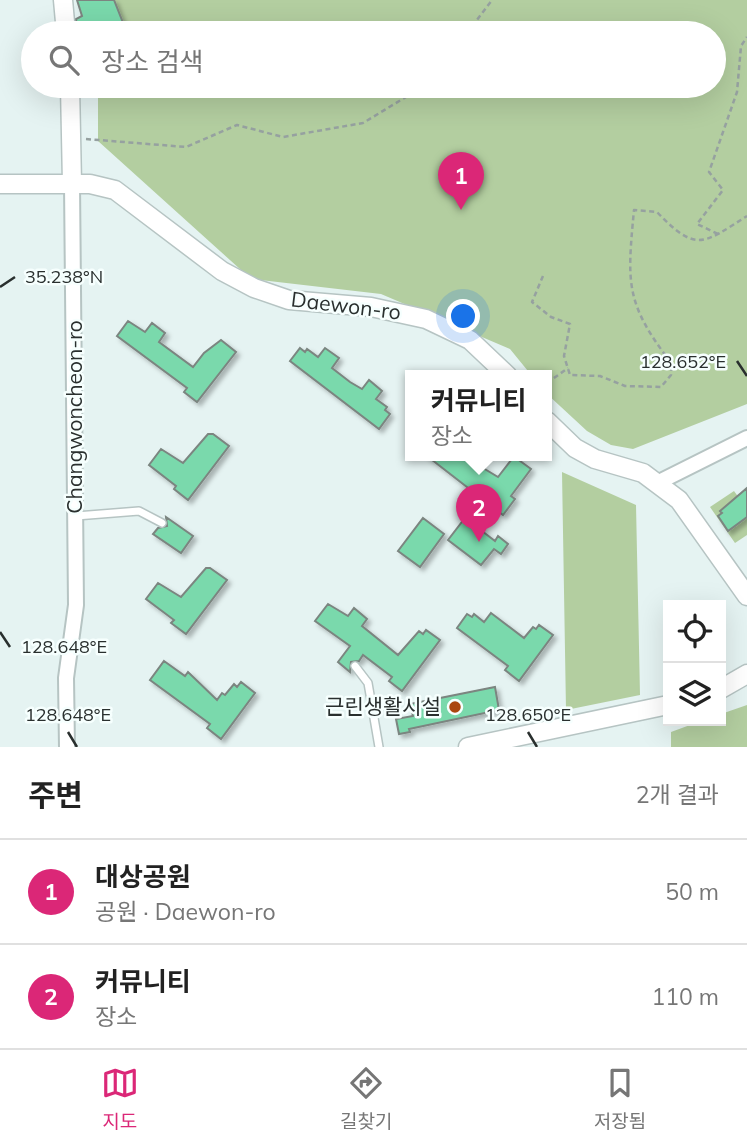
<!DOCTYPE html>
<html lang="ko">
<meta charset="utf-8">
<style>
:root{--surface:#fff;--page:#f6f6f6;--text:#222;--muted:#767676;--line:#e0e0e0;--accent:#db2777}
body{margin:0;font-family:Mulish,"Noto Sans KR",sans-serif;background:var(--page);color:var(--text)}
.controls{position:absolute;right:21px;bottom:21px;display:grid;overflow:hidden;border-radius:0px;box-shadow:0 7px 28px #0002}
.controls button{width:63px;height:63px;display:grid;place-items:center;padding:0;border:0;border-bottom:2px solid var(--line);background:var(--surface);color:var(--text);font:35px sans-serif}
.you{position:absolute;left:464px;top:317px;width:24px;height:24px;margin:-18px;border:5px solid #fff;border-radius:50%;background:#1a73e8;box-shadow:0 0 0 10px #1a73e833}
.badge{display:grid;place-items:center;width:46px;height:46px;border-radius:50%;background:var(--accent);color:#fff;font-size:23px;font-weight:700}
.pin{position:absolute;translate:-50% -58px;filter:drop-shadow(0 2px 4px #0008)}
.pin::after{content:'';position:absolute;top:37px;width:24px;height:21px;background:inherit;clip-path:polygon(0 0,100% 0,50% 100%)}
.popup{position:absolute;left:405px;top:370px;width:147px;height:91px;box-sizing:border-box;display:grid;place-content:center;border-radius:0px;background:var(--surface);filter:drop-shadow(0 2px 5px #0005);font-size:23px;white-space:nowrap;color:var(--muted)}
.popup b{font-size:26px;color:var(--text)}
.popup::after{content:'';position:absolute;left:50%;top:100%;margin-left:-14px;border:14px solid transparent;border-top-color:var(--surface)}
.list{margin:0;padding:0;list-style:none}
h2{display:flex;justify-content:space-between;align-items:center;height:91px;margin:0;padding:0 28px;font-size:30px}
h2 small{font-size:23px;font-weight:400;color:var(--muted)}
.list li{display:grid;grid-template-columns:46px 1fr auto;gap:21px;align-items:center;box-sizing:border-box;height:105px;padding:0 28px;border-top:2px solid var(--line)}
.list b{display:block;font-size:26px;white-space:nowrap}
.list p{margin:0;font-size:23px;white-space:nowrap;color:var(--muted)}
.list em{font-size:23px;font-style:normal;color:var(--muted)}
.icon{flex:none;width:38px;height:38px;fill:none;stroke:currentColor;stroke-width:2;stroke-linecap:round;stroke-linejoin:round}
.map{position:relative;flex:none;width:747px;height:747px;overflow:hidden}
.search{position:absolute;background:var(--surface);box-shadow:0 7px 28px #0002;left:21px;right:21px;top:21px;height:77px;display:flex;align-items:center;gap:18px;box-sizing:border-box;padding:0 24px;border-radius:38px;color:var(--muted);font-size:26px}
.sheet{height:301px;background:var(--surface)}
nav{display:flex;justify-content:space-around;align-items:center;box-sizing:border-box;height:98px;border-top:2px solid var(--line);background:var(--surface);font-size:19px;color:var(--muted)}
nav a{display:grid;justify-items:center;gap:4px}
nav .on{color:var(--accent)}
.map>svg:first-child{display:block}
</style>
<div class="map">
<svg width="747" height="747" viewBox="0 0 747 747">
<defs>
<filter id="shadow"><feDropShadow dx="3.5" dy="3.5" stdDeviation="2" flood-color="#0004"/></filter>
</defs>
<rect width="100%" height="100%" fill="#e5f3f2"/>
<path fill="#b3cea0" d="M98,0h649v404l-114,45 -22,-4 -24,-14 -40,-37v-18h-15l-22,-27 -129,-55 -130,-15 -153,-138v-55h616v-53h-616z
M562,472l74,33 4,190 -74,15z
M734,491l13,18v26l-12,8 -25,-36z
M747,705v42h-76v-15l30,-11h20v-7z"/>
<path fill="#7ad9ac" stroke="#7b8580" stroke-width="2" filter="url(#shadow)" d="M77,0h37l13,33h-50l-1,-14 6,-3z
M128,321l17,11 7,-9 13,10 -6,9 34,25 11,-14 17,-13 15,12 -39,50 -13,-10 3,-4 -70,-52z
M300,348l5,4 2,-3 11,8 7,-9 14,10 -7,10 18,14 12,7 7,-9 13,11 -6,8 11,8 -2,3 5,4 -11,15 -89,-68z
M208,434h5l16,12 -41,54 -14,-11 2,-3 -27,-21 12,-16 22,14z
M427,456h36l35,21 14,-18 4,-1 15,11 -20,27 4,3 -12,16z
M747,488v29l-19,14 -10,-15 4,-3 -2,-2z
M166,517l27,19 -12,17 -28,-19 5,-6 9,-2z
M423,518l21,16 -24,33 -22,-16z
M465,518l30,23 3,-5 10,8 -7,10 -7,-5 -13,16 -33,-25z
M206,568h4l17,12 -41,54 -15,-11 3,-3 -28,-21 12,-16 23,14z
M328,604l20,12 6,-8 13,11 -5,7 36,29 21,-24 4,3 3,-4 14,10 -38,51 -13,-10 3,-4 -29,-22 -4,6 -8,1 -1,10 -12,-10 12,-16 -35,-25z
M491,613l33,25 9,-11 3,2 3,-4 14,10 -34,46 -14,-11 3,-4 -51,-38 10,-14 5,3 2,-3 10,8z
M164,661l21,15 3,-4 29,28 5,-7 3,2 9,-11 3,3 4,-5 14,11 -34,46 -14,-11 3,-4 -60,-44z
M495,687l4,23 -90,19 1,3 -11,2 -3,-15 17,-3 -3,-12z"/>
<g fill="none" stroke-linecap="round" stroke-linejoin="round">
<g stroke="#b6c4c3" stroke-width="10">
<path id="service" d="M76,516l63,-5 23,12
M355,666l13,17 11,64"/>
</g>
<g stroke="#b6c4c3" stroke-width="18">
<path id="minor" d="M657,483l90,-45
M67,747l-1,-69 10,-73 -4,-421"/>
</g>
<g stroke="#b6c4c3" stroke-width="21">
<path id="tertiary" d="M63,0l3,33
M70,86l2,98
M0,184h90l25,6 107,81 32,17 35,12 82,7 55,12 44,21 38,36
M547,421l28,27 20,11 48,14 36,27 68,96
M721,689l26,-15
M468,747l200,-42"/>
</g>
<path stroke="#96a1a0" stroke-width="2.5" stroke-dasharray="5 3.5" stroke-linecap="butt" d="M467,33l25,-33
M86,139l100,8 51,-22 46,12 80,-14 61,-37
M718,234l-21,-10 26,-34 -14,-18 28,-80 4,-46 6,-9
M543,276l-11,26 19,15 19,7 -6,32 6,19 30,1 25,10 36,1 10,-12 1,-11c-47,-61 -45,-80 -38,-154l23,2c39,41 46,32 90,4
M547,383l21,-15"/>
<use href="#service" stroke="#fff" stroke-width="7"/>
<use href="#minor" stroke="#fff" stroke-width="14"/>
<use href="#tertiary" stroke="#fff" stroke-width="18"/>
</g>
<path fill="none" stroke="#292f2e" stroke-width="2.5" d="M0,287l15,-10M737,361l10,15M0,632l10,15M68,732l9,15M528,732l9,15"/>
<circle fill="#aa4710" stroke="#f6fffe" stroke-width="2.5" cx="455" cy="707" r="7"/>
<g text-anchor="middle" stroke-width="5" stroke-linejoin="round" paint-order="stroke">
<g font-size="21" fill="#292f2e" stroke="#f6fffe">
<text transform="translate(346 306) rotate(7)" y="7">Daewon-ro</text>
<text transform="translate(75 417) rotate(-90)" y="7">Changwoncheon-ro</text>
</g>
<g font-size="21" fill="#292f2e" stroke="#f6fffe" text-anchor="end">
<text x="441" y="714">근린생활시설</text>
</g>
</g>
<g font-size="18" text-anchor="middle" fill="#292f2e" stroke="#f6fffe" stroke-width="5" stroke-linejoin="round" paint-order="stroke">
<text x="64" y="283">35.238°N</text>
<text x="683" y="368">128.652°E</text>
<text x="64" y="653">128.648°E</text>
<text x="68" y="721">128.648°E</text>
<text x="528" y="721">128.650°E</text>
</g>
</svg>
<div class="controls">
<button><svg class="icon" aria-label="locate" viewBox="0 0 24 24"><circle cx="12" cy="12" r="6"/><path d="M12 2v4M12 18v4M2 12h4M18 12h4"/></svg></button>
<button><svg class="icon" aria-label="layers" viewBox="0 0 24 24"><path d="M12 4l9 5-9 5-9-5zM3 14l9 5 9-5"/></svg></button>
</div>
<div class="you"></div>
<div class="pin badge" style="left:461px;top:210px">1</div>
<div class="pin badge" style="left:479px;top:542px">2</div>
<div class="popup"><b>커뮤니티</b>장소</div>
<div class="search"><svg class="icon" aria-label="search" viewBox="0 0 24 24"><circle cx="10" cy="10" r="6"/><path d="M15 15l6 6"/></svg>장소 검색</div>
</div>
<section class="sheet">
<h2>주변<small>2개 결과</small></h2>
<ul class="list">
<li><span class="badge">1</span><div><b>대상공원</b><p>공원 · Daewon-ro</p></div><em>50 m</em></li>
<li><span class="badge">2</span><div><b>커뮤니티</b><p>장소</p></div><em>110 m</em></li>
</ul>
</section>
<nav>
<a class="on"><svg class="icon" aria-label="map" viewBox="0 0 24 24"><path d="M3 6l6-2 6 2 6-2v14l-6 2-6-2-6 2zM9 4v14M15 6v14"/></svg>지도</a>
<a><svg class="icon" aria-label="directions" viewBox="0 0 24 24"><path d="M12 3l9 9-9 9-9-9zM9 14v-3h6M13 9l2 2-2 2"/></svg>길찾기</a>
<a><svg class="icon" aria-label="saved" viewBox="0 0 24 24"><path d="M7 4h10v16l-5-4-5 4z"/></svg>저장됨</a>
</nav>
